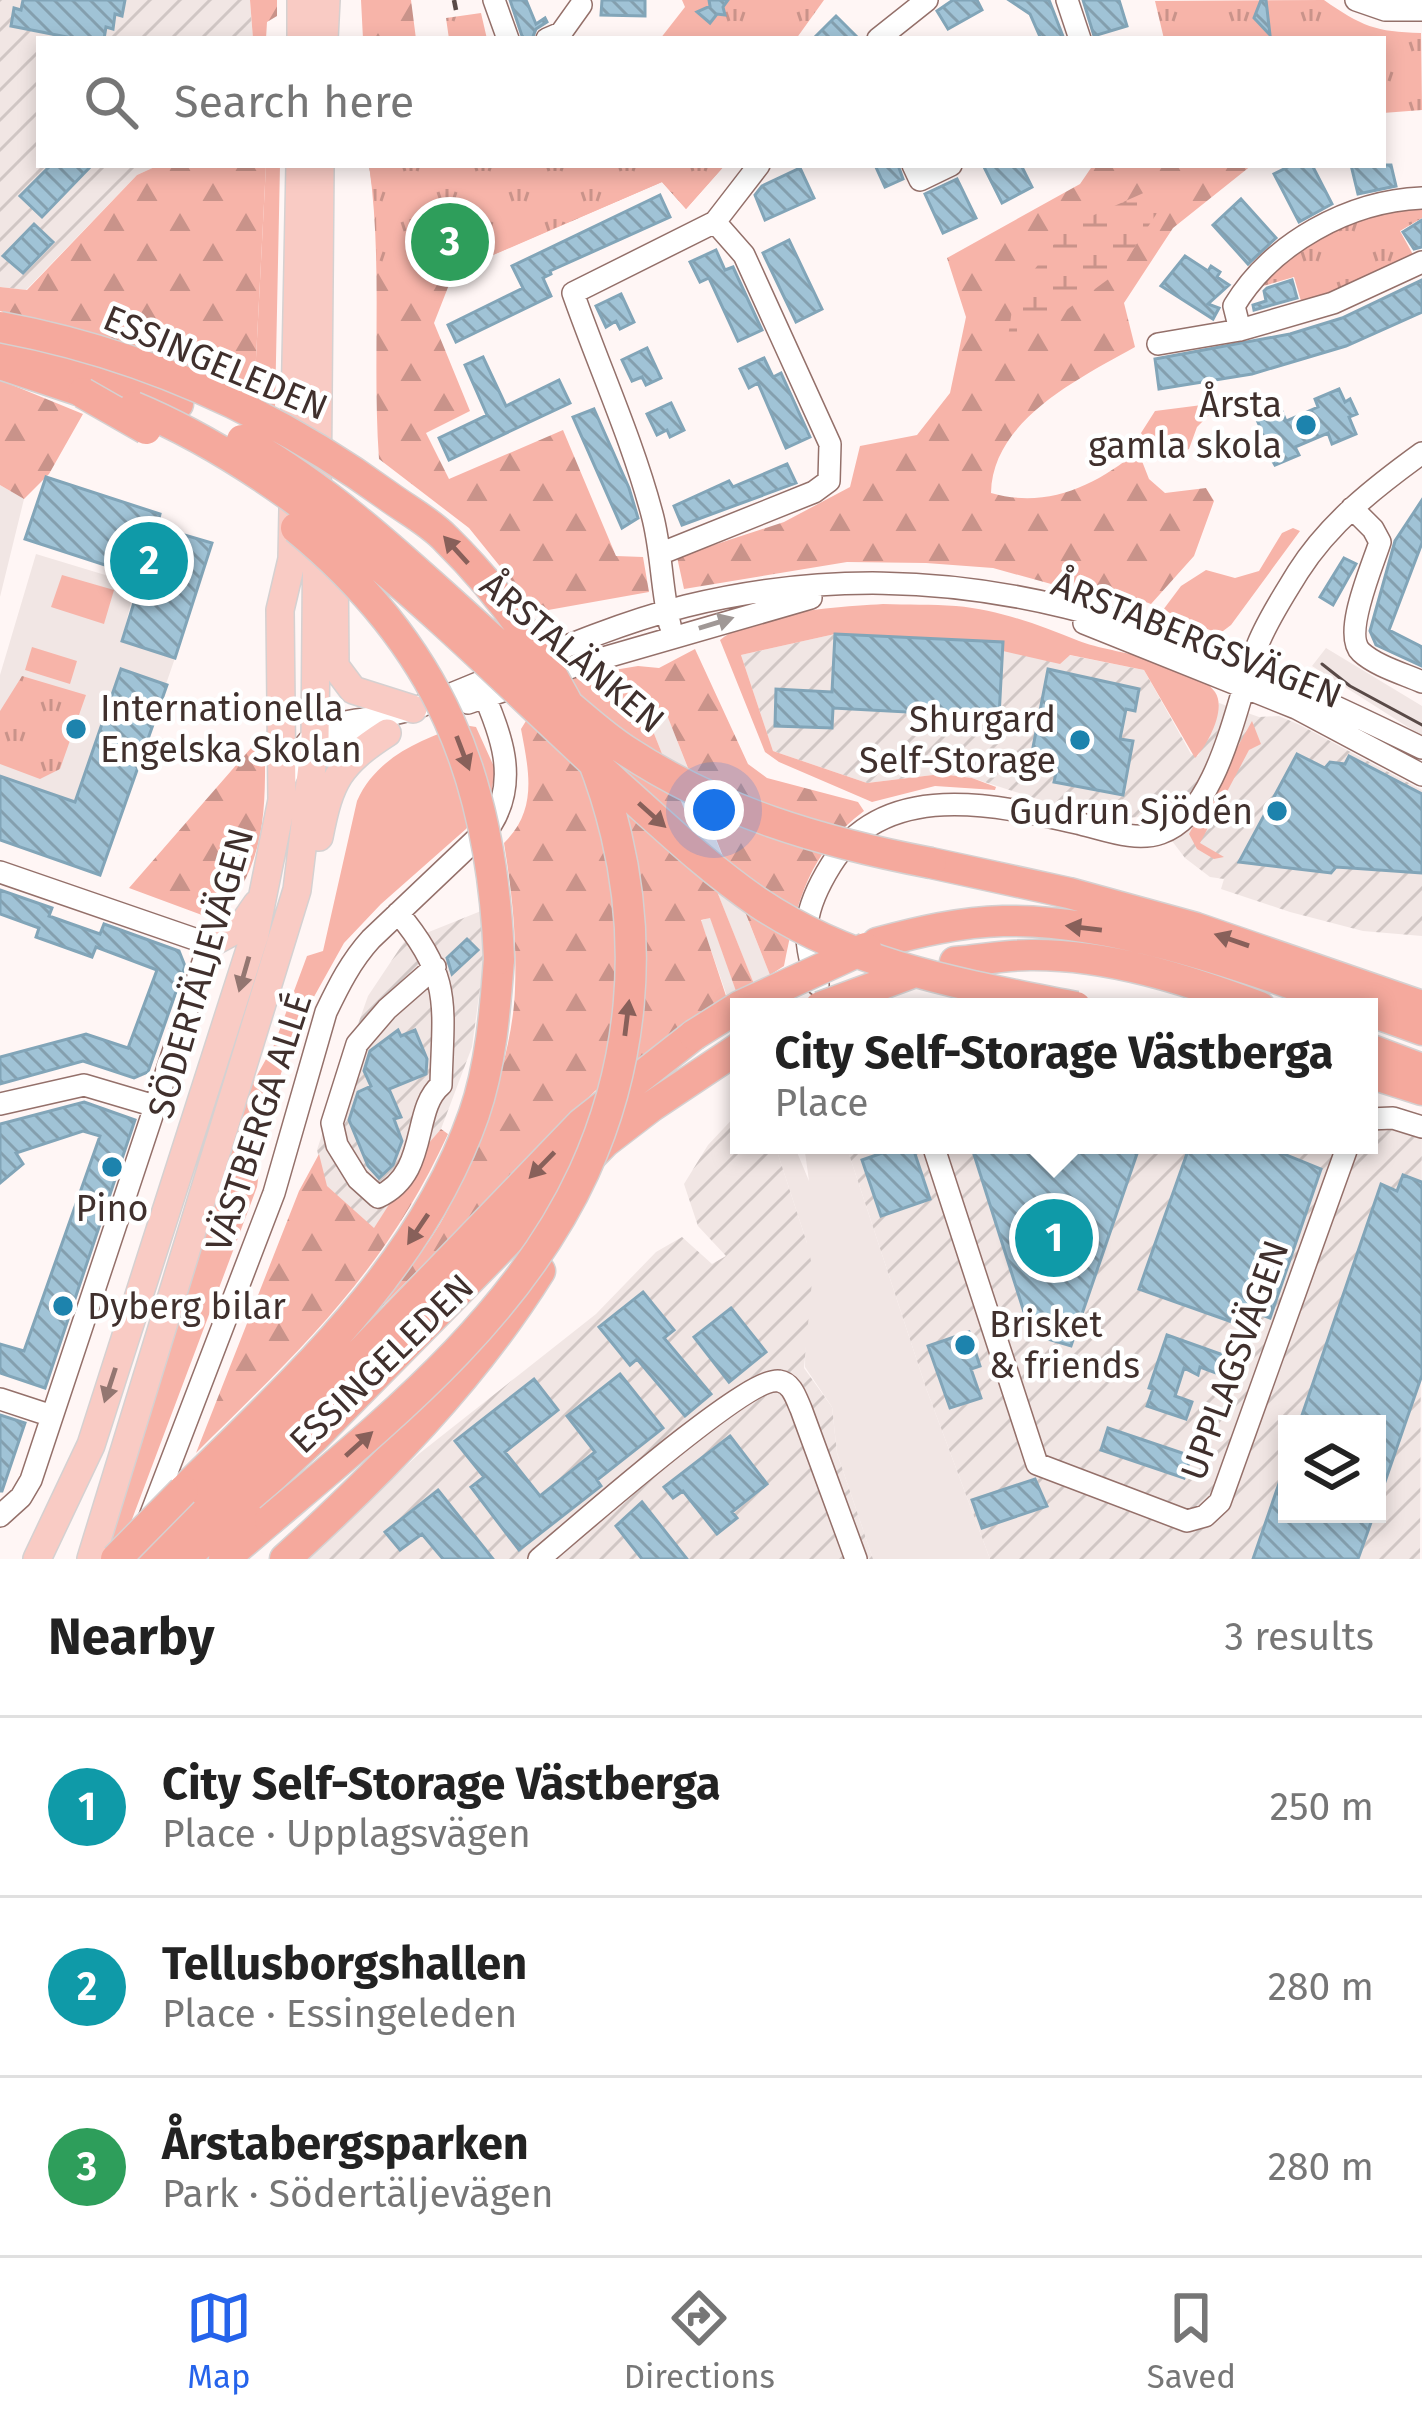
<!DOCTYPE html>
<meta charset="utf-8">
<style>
:root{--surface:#fff;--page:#f2f2f2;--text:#222;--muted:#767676;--line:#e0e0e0;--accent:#2563eb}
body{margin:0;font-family:"Fira Sans",sans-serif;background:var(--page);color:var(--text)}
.controls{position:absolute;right:36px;bottom:36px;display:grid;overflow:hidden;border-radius:0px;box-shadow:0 6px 18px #0003}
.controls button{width:108px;height:108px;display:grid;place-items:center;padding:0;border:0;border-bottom:3px solid var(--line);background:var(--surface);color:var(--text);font:60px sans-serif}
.you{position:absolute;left:714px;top:810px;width:42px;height:42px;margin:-30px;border:9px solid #fff;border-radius:50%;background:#1a73e8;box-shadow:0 0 0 18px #1a73e833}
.badge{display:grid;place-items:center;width:78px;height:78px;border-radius:50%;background:var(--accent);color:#fff;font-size:39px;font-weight:700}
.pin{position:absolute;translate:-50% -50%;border:6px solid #fff;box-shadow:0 3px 12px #0006}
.popup{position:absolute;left:730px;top:998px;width:648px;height:156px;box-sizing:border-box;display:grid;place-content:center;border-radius:0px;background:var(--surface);filter:drop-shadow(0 3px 9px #0005);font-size:39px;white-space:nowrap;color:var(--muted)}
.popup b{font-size:45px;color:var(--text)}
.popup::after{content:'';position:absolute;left:50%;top:100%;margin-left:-24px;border:24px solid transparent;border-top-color:var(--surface)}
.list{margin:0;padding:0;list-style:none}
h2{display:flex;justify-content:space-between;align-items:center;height:156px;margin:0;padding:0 48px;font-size:51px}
h2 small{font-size:39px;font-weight:400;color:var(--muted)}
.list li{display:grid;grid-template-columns:78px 1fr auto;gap:36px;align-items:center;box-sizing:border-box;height:180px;padding:0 48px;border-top:3px solid var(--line)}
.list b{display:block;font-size:45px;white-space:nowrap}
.list p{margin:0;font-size:39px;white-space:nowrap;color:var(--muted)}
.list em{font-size:39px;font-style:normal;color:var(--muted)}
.icon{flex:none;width:66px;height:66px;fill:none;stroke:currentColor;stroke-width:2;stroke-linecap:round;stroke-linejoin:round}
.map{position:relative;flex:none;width:1422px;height:1559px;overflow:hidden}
.search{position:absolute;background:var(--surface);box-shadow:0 6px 18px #0003;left:36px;right:36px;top:36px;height:132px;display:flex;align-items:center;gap:30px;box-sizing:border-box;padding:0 42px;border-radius:0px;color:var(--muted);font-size:45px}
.sheet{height:696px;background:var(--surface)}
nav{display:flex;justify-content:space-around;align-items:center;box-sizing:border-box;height:168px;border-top:3px solid var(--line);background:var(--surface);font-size:33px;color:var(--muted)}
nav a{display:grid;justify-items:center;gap:6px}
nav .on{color:var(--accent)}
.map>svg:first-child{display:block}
</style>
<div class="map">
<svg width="1422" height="1559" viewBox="0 0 1422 1559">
<defs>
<pattern id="industrial-furrows" width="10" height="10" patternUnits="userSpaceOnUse" patternTransform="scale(3)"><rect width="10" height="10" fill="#f1e6e4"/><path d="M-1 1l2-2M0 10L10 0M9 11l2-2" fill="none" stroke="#d0c6c4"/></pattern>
<pattern id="forest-firs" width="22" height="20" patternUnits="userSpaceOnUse" patternTransform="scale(3)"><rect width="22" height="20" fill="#f7b4a9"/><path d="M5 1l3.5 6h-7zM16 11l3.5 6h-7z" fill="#c9938a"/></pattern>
<pattern id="wetland-marsh" width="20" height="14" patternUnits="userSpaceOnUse" patternTransform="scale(3)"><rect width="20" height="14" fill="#f7b4a9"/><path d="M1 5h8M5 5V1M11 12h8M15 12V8" fill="none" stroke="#c9938a"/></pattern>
<pattern id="park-tufts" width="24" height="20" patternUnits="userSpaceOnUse" patternTransform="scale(3)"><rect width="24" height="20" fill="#f7b4a9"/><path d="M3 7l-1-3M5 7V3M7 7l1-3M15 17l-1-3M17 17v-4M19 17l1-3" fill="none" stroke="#c9938a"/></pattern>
<pattern id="building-back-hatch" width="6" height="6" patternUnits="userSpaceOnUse" patternTransform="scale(3)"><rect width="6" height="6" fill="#a0c3d6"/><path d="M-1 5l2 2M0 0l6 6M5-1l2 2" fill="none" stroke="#849fae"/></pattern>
</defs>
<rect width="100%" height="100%" fill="#fff6f5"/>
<path fill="#f1e6e4" d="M0,485l24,14 -24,98z
M36,554l99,30 -13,57 53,17 -75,217 -100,-35v-165z
M1326,648l96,58v30l-110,-70z
M665,709l48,124 70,174h-20l-116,-291z
M710,917l32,90 -3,24 -38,-110z
M775,1145h19l15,36 -5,-36h42l80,243 64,171h-117l-36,-106 -5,-46 -27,-40 2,-124z"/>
<path fill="url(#industrial-furrows)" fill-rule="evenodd" d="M0,0h250l3,39h-214v126h120l-22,10 -111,115 -26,-3z
M835,634l168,8 141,28 47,84 7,2 21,-53 40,14 20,-1 21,9 122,65v146l-59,-5 -73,-19 -69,-23 3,-10 -14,-2 -25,-19 -32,-42 -28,2 -75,-15 -78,-25 -31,-4 -74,9 -94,-32 -32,-96z
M481,911l4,41 -13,95 -31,82 -14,16 -53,84 -48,-43 -9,-36 32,-100 19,-54 36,-54z
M1369,1107h21l32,7 -2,445h-430l-64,-171 -80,-243h523zM1287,1424h90v90h-90z
M739,1112v33h36l32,98 6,27 -9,98 28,39 5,46 36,106h-570l117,-106 176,-139 60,-62 26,-15 30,27 14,-8 -28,-30 -14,-42 24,-39z"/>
<path fill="#f7b4a9" d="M266,165h14l-5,243 -21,-11z
M1202,405l9,8 -14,14 -8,22 -22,12 -12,-2 -14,-26 14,-22z
M1293,528l7,3 -69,94 -12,9 -56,-24 18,-24 25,-16 29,8 24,-7 23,-38z
M62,575l52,15 -10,34 -53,-17z
M883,604c24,1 49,0 73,2 44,4 83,19 123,35 36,14 113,17 136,51 12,17 -8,54 -20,66l-51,-88 -74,-15 -10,9 -57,-13 -1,-9 -167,-8 -94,21 32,96 94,32 74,-9 31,4 24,9 -1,3 -60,-4 -63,16 -93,-40 -14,-10 -45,-112c35,-29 118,-33 163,-36z
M32,647l45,14 -7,23 -45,-14z
M1252,721l9,23 -12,6 -49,93 24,14 -10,2 -17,-10 -8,-15z
M464,725l12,2 19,42 -4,26 -25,34 -85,75 -37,39 -48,86 -29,86 -10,72 -126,335 -22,23 139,-454 26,-46 33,-89 16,-5 34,-150c19,-43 63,-62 107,-76z"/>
<path fill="url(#forest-firs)" d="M250,0h27v16l-10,6 -1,17h-13z
M361,0h50l5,39h-53z
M159,165h107l-12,232 -140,-54 -114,-32v-24l27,3 110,-115z
M369,165h356l-39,44 -24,-27 -208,90 -20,51 36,88 -44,22 23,46 114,-49 53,126 27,1 6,35 -112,20 -68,-84 -90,-69c-7,-98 4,-197 -10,-294z
M1093,165h159l-79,63 -49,75 11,44c-55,31 -143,73 -144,146 56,16 104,-7 147,-42l11,28 16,14 41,-5 8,13 -20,55 -43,48 -43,-16 -28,4 -87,-24 -67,-5 -79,-1 -163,27 -7,-32 107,-35 66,-35 10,-41 57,-11 33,-42 16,-76 -19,-59 133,-74z
M0,380l83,34 -34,60 -25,25 -24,-14z
M695,649l53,115 19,14 91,24 6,9c-55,41 -67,90 -80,155l-14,9 -105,-265 -18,6 107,268 -17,10 -27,-76 -9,2 26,79 -132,92 -264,267c39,-45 92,-98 118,-151 30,-61 64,-151 66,-218 2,-50 -3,-97 -11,-146 34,-34 25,-71 17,-114l18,-29 39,-24 60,-10 21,2z
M265,732c0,75 4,124 -44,186h-11l-81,-30z
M441,1129l7,5c-63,138 -147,215 -252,319l103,-262 20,-37 8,32 47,42 53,-83z"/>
<path fill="url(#wetland-marsh)" d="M1157,187l14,5 -53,80 -57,42 -54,30 7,-48 53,-69z"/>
<path fill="url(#park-tufts)" d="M682,0h142l-28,39h-136l25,-32z
M1324,0c37,26 52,32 97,33l1,77 -39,3v-74h-219l-9,-38z
M481,13l6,26h-38l-3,-21z
M369,165h356l-39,44 -24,-27 -209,90h-76l-1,-60z
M1422,203v15l-22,13 15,27 -112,50 -9,-31 -31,9 -3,-8 84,-57z
M22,676l64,19 -26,74 -20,10 -40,-15v-53z"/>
<path fill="url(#building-back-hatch)" stroke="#82a5b8" stroke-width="3" d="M23,0h102l-3,16 -7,-2 -2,15 -7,-2 -2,12h-27l-66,-13 3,-18 7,2z
M510,0h16l10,24 9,-6 2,4 -11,7 -4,10h-9z
M602,0h43v16l-44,-1z
M709,0h19l-5,7 2,8 -8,-1 -7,9 -13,-11 13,-6z
M953,0h24l5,10 -34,19 -11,-18z
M1009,0h40l15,39h-23l-11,-25z
M1083,0h36l8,26 -33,10z
M1261,0h5l4,35 -16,-17z
M836,16l23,23h-46z
M51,165h41l-50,52 -22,-21z
M875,165h23l5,14 -18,8z
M983,165h38l11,22 -30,16z
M1292,165h20l20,39 -33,18 -25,-48z
M1351,165h40l5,21 -38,8z
M800,168l14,30 -49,22 -10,-25 7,-9z
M957,179l19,39 -33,15 -18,-39z
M660,195l10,22 -120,54 1,3 -8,4 8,18 -95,46 -8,-17 75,-37 -11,-22z
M1241,199l35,39 -28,26 -35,-39z
M1422,220v27l-8,2 -11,-17z
M34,224l19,18 -30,31 -20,-17z
M789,240l33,69 -26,13 -33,-69z
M716,250l9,20 8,-3 29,63 -24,11 -29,-63 -9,4 -10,-20z
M1185,256l23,15 3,-5 9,6 -3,5 12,8 -21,19 11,4 -6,11 -52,-33z
M1292,280l5,18 -43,12 -1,-5 13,-4 -2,-10 3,-3z
M1422,280v32l-76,34 -94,28 -93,15 -4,-30 135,-25 52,-16z
M621,294l13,28 -14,7 -4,-8 -10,6 -10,-21z
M647,348l14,30 -15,7 -4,-8 -10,4 -10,-21z
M483,357l23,49 53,-26 11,23 -121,57 -10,-22 48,-23 -22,-50z
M764,358l9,19 8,-4 29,64 -24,11 -28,-65 -9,5 -9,-19z
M1339,389l6,13 5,-3 7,15 -8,3 7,17 -24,10 -4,-11 -33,14 4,8 -24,10 -19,-33 5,-3 -4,-9 24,-11 5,12 32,-14 -3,-8z
M671,403l13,27 -14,7 -3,-7 -10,5 -10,-21z
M594,409l35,79 9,30 -16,10 -49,-111z
M787,464l9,19 -114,42 -8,-19 55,-25 4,6z
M46,477l114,37 -3,13 55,16 -37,115 -53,-17 20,-64 -117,-38z
M1422,500v43l-33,87 33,17v19l-46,-21 -6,-14 25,-90z
M1344,558l12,6 -23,41 -13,-8z
M835,634l168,8 -4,75 -166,-9 -1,20 -57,-2 1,-37 56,3z
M121,669l46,16 -67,190 -100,-35v-64l75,26z
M1048,669l91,20 -4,22 -9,-2 -6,30 13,2 -10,54 -69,-13 3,-14 -27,-5z
M1297,754l28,14 5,-6 15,2 4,-8 73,38v79l-86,-6 -5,6 -92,-11z
M0,890l52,18 -3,8 51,18 4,-10 75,27 6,15 -37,106 -14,6 -51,-17 -83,23v-27l86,-23 42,14 29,-78 -61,-23 -4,10 -56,-20 3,-9 -39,-14z
M467,939l11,11 -26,24 -5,-16z
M398,1030l3,6 14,-6 12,29 -1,15 -37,15 12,28 -7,2 8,22 -9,24 -14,13 -11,-12 -19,-46 9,-28 13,-6 -7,-15 6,-20z
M84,1102l51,18 -90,268 -45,-15v-29l24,7 76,-215 -17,-5 -67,22 7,11 -23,19v-59z
M905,1145h7l18,54 -49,17 -19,-56z
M971,1145h169l-69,201 -40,-12z
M1190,1145h72l59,24 -51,149 -13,-5 -5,16 -113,-40z
M1403,1175l19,7v193l-43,124 -2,-75h-78l82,-240 16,7z
M643,1292l31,38 -10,8 47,56 -26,22 -48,-57 -7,6 -31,-38z
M731,1308l35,44 -37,30 -35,-45z
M969,1332l11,34 -9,3 10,29 -31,10 -22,-62z
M1167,1335l73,26 -5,19 -35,-13 -2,8 -14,-7 -9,28 17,6 -6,17 -39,-13 6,-17 -4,-1z
M620,1374l43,54 -66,52 4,6 -82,64 -48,-63 13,-10 -29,-36 79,-62 24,31 -53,42 35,44 55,-44 -28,-36z
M0,1415l25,8 -23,68h-2z
M1108,1428l83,28 -7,22 -83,-28z
M730,1436l37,48 -35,28 5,6 -20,16 -34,-43 -10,7 -9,-11z
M1285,1466l2,48h87l-16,45h-105z
M1035,1479l12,27 -65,22 -10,-28z
M438,1490l55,69h-50l-21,-25 -22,16 -15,-18z
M642,1502l45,57h-45l-26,-33z"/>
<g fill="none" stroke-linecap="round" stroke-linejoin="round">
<g stroke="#94706a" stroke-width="24">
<path id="minor" d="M494,0l14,39
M1067,0l13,39
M1356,0l29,10h37
M547,39l14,-6 20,-28
M878,39l49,-39
M913,165l7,15 31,-15
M1422,198c-73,3 -150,45 -188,108l6,24 93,-27 89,-41
M1158,344l82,-14
M1352,508l21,21 7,13c-7,23 -38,92 -19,110 15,14 43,22 61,30
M662,553l152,-61 15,-11 1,-37 -86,-189 -29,-33
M1084,623l212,85 126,67
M670,625c-9,-37 -8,-74 -18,-111 -20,-75 -53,-147 -79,-221l142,-71 44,-57
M468,703l104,-36 239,-69
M314,732l33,6 35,-5
M284,781c34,-77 61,-51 129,-72 91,-34 178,-79 273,-103 275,-67 493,23 736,142
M0,872l209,72 -178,536 -10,17 -21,19
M398,913c55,65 45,93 43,172 -30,25 -11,88 -63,112l-20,-18 -21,-34 -5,-22 25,-79 30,-35 48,-42
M818,985c-18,-49 -15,-75 13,-120 54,-87 167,-60 250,-41 25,6 55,18 80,9 59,-20 76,-137 97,-189 10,-25 26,-49 40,-72 31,-49 77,-85 124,-119
M0,1104l84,-19 71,21
M1369,1119l24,-1 29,9
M933,1145l104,319 150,57 18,-5 15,-14 128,-357
M0,1399l52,17
M149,1519l125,-326 52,-181c13,-27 25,-51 45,-73l120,-114c28,-45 10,-92 -10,-137
M539,1559c34,-28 209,-184 240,-178 13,2 17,17 22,28l55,150"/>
</g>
<g stroke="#d5d1d1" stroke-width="30">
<path id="major" d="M301,39v-39
M324,39l2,-39
M334,551l1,115 18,24 60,19
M319,837c11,-57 20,-73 68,-104
M209,944l32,-17 16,-23
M37,1559l54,-114 164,-511 27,-134 -2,-190 12,-51 8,-394
M91,1559l206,-669 18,-148 5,-577"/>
</g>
<g stroke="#d5d1d1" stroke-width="33">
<path id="highway" d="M4,338l101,35 73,31
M0,364l105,35
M931,863l138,30 127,35 226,78
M877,943c41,-11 83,-21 126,-22 116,-2 246,48 355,86
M955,962c25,-2 51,-7 75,-7 78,-1 158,25 230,52
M1369,1011l53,19
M1369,1049l53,20
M1369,1073l53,17
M183,1491c113,-112 237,-222 291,-377 17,-49 21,-103 25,-155
M149,1559l146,-138 287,-298 112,-88
M184,1559l131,-122 290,-295 47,-36 87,-58
M224,1559l46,-39
M285,1559c95,-86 187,-179 255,-288"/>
</g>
<use href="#minor" stroke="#fff" stroke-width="21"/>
<use href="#major" stroke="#f9cbc4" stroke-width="27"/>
<use href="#highway" stroke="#f5a99d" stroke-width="30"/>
<path stroke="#594a47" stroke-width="3" d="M1322,664l28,22 72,39"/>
<path stroke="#594a47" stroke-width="4.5" stroke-dasharray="15 15" stroke-linecap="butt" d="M454,0l2,10"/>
<g stroke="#d5d1d1" stroke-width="33" stroke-linecap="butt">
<path id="highway-bridge" d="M0,327c141,26 272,85 388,169 19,14 42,26 58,43 169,167 239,411 138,633 -66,144 -196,248 -314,348
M83,393l63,36
M134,407c183,76 340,247 485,379 45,40 90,83 140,117 95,64 207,82 317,104
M242,440c120,68 213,172 319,259 21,17 41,36 64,51 94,62 196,92 306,113
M296,528c143,117 196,249 203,431
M820,1007l95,-35
M694,1035l46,-29 126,-58
M116,1559l67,-68"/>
</g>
<use href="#highway-bridge" stroke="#f5a99d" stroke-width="30"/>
</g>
<defs><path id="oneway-solid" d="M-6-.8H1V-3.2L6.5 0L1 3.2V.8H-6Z" transform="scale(3)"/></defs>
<g fill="#88605a">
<use href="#oneway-solid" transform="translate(456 550) rotate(-132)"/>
<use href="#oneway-solid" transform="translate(463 753) rotate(69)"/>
<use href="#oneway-solid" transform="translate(652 815) rotate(42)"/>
<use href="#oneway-solid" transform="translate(1084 928) rotate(-173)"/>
<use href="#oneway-solid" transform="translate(1232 940) rotate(-161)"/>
<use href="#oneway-solid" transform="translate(627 1018) rotate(-83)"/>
<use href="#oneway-solid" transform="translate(542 1165) rotate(134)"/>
<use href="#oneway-solid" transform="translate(418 1229) rotate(124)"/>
<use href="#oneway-solid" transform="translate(359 1444) rotate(-42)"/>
</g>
<use fill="#a09896" href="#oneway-solid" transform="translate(716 623) rotate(-17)"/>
<g fill="#937671">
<use href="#oneway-solid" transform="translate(244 974) rotate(106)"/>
<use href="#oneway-solid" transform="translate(110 1385) rotate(108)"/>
</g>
<g fill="#1d83ad" stroke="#fff" stroke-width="4.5">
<circle cx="1306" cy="425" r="12"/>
<circle cx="76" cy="729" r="12"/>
<circle cx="1080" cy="740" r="12"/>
<circle cx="1277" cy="811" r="12"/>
<circle cx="112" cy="1167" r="12"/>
<circle cx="63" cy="1306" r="12"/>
<circle cx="965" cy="1345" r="12"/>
</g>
<g text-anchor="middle" stroke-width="9" stroke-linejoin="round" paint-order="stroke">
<g font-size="36" fill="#40302d" stroke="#fff">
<text transform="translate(216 362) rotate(23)" y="13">ESSINGELEDEN</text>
<text transform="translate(1197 639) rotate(22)" y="13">ÅRSTABERGSVÄGEN</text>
<text transform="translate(573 652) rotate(40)" y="13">ÅRSTALÄNKEN</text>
<text transform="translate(200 973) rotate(-74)" y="13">SÖDERTÄLJEVÄGEN</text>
<text transform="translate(258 1122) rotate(-72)" y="13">VÄSTBERGA ALLÉ</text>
<text transform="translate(1234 1360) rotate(-70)" y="13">UPPLAGSVÄGEN</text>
<text transform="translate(381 1363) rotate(-44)" y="13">ESSINGELEDEN</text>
</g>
<g font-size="36" fill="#40302d" stroke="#fff" text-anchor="end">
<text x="1282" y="417">Årsta<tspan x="1282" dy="41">gamla skola</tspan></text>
<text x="100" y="721" text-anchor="start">Internationella<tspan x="100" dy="41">Engelska Skolan</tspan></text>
<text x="1056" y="732">Shurgard<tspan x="1056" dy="41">Self-Storage</tspan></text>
<text x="1253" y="824">Gudrun Sjödén</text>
<text x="112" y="1221" text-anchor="middle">Pino</text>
<text x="87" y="1319" text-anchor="start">Dyberg bilar</text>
<text x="989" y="1337" text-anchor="start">Brisket<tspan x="989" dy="41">&amp; friends</tspan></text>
</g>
</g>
</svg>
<div class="controls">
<button><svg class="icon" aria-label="layers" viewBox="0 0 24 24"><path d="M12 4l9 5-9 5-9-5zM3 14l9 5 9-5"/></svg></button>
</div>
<div class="you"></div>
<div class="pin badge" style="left:1054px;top:1238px;background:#0f9aa8">1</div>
<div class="popup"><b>City Self-Storage Västberga</b>Place</div>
<div class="pin badge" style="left:149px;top:561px;background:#0f9aa8">2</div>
<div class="pin badge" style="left:450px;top:242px;background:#2e9e5b">3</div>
<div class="search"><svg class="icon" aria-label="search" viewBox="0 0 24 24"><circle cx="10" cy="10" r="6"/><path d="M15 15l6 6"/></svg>Search here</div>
</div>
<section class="sheet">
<h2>Nearby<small>3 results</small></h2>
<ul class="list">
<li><span class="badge" style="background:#0f9aa8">1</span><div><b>City Self-Storage Västberga</b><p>Place · Upplagsvägen</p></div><em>250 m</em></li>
<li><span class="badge" style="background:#0f9aa8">2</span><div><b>Tellusborgshallen</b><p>Place · Essingeleden</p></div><em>280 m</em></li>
<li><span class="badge" style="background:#2e9e5b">3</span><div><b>Årstabergsparken</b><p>Park · Södertäljevägen</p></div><em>280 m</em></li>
</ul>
</section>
<nav>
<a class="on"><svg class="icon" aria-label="map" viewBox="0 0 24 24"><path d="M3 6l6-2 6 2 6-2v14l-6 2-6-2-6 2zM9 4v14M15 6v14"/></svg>Map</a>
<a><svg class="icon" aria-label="directions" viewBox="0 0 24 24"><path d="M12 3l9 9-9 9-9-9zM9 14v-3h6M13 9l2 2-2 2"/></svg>Directions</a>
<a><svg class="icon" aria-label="saved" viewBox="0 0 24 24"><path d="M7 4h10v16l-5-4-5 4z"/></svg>Saved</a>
</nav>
